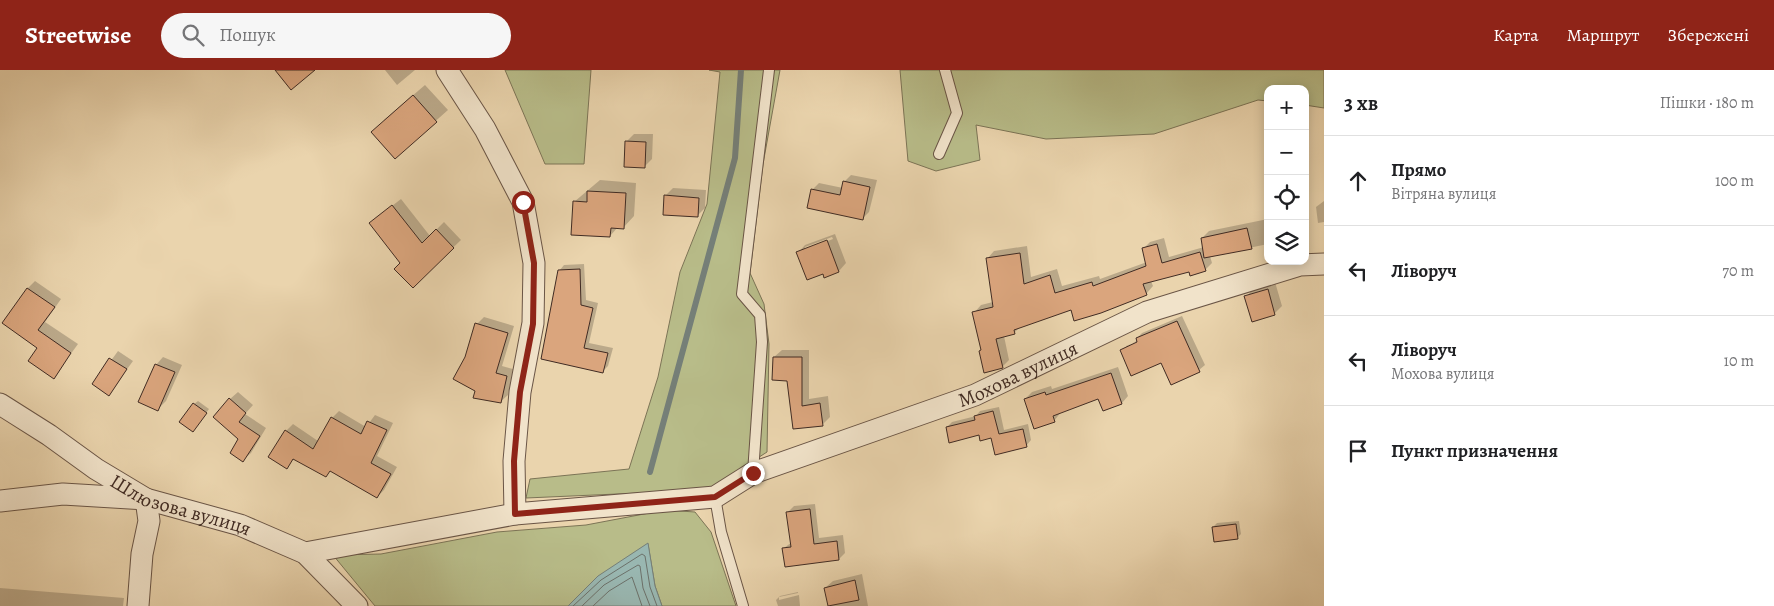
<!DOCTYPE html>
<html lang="uk">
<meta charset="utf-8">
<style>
:root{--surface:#fff;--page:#f6f6f6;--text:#202124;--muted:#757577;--line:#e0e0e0;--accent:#8f2418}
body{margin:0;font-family:Alegreya,serif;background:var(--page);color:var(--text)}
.controls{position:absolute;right:15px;top:15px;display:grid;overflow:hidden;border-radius:10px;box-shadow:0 2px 12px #0003}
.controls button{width:45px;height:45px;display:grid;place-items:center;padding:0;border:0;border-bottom:1px solid var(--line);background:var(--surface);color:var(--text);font:25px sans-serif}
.stop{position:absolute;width:15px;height:15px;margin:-11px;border:4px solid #8f2418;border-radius:50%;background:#fff}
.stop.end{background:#8f2418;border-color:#fff;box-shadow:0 1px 5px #0008}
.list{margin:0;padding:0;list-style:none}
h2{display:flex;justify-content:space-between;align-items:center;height:65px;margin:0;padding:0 20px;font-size:21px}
h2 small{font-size:16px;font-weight:400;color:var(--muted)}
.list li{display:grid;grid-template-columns:32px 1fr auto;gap:15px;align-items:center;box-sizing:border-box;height:90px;padding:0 20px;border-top:1px solid var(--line)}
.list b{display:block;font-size:19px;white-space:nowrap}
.list p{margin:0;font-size:16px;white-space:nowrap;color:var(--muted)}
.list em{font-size:16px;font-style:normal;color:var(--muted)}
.icon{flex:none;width:28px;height:28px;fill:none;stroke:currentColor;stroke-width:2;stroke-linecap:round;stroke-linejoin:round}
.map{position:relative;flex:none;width:1324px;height:536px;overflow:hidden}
header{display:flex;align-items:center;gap:30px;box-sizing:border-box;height:70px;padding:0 25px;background:var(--accent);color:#fff}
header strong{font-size:24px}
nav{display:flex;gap:28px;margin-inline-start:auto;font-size:18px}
.search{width:350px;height:45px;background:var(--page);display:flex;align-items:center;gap:12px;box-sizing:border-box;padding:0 18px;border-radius:28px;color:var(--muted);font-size:19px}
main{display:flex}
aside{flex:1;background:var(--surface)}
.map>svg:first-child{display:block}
</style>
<header>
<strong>Streetwise</strong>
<div class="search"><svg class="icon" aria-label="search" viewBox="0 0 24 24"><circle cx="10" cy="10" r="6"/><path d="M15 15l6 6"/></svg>Пошук</div>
<nav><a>Карта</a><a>Маршрут</a><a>Збережені</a></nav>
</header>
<main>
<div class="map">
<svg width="1324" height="536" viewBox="0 0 1324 536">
<rect width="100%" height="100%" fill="#ead4ad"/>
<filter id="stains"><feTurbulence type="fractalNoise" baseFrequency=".004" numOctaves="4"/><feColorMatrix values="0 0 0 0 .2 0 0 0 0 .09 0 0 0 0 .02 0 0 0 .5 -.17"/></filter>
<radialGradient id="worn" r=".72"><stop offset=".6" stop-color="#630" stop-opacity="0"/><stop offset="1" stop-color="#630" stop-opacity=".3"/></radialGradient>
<path fill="#b8bc89" stroke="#7c7456" d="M505,0h86l-7,94h-39z
M709,0h71l-17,94 -13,109 14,31 5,40 -2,108 -59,38 -182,8 4,-19 99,-10 29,-92 22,-105 27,-68 13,-132z
M900,0h424v38l-19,-3v-16h-37v12l-10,-1 -104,34 -108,5 -70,-14 4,35 -44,11 -28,-10z
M665,440l30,2 16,20 25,74h-74l-7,-20 -7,-42 -23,15 -57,47h-193l-42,-51 48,-1 116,-22 89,-7z"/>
<path fill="#99b7b1" stroke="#757f78" d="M648,473l7,43 7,20h-94l30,-30z"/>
<path fill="#0003" fill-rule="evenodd" d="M385,0h30l-18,15z
M425,15l23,25 -53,47 -11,-37z
M634,64h19l-1,25 -8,8 -18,-25z
M851,105l26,5 -8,32 -7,7 -50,-29 7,-7 24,5 1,-6z
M600,110l36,3 -2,33 -11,12 -5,-1 -8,9 -36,-34z
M673,118l33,2 -1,18 -8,8 -32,-20z
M401,129l29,37 14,-14 17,18 -48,46 -34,-70z
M1324,131v21l-6,1 -2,-16z
M1305,145l3,15 -3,3z
M1268,149v25l-58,12 2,7 -7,7h-15l-39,11 2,5 -7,8 -74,15 -51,17 -7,7 -10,3 5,24 -7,7 -20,-18 -8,-36 7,-8 12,-3 -6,-43 7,-8 33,-5 4,31 26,-8 5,17 37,-10 1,3 47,-17 -4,-13 7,-7 14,-4 5,19 35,-10 -2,-9 7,-7z
M835,164l11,29 -7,8 -14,6 -1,-4 -26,-20 7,-8zM832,167l1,2 -28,11v-3z
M584,194l2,36 12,3 -9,40 24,5 -5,18 -5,5 -61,-13 17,-87 5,-6z
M35,211l26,18 -16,23 33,22 -24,33 -16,-30 -10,-59z
M1275,212l7,24 -8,8 -28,-17 7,-8z
M1182,246l23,49 -6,5 -78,-20 17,-10 -1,-2 5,-5zM1143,269l-17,10v-3z
M484,247l30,9 -12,40 11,3 -5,26 -8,7 -24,-12 -10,-33 11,-33z
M782,280h27v49l19,-3 2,21 -7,7 -29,4 -5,-49 -15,-22z
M118,281l15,10 -24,33 -15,-10z
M163,287l19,8 -16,36 -8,8 -2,-44z
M1118,297l10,29 -6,7 -18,6 -5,-12 -38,15 -7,9 -29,-22 7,-7 19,-6 1,3z
M238,322l15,13 -8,9 21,14 -15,25 -8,7 -13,-61z
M198,331l11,8 -13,18 -2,-23z
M999,337l5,23 24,-6 3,16 -5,6 -34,-10 -45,-9 5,-5 24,-6 4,-5z
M339,341l27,16 9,-12 18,8 -16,33 20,11 -13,23 -7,7 -46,-27 -5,5 -31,-17 -9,10v-37l7,-7 25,17 14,-23z
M815,434l4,34 24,-3 2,18 -6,6 -55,-11 8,-6 -4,-30 6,-6z
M1239,451l2,13 -4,4 -24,-11 4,-4z
M862,504l6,32h-39l-4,-18 8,-7z
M0,518l124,10 -1,8h-123z
M798,522v1l-19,4 1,-1z
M799,525l1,11h-22l-2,-6 3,-3v3z"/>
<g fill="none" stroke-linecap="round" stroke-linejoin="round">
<path stroke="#6c716a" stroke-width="1" d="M573,536l28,-26 41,-26 3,2 5,31 7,19
M582,536l22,-21 34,-20 2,1 3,22 7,18
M593,536l16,-15 23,-14 10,29"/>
<path stroke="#757f78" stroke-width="6" d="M650,402l85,-314 6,-88"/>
</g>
<path fill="#daa57d" stroke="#402b23" d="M275,0h40l-24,20z
M413,25l24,27 -42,37 -24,-27z
M625,71l21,1 -1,26 -21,-1z
M843,111l27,6 -7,33 -56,-12 4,-19 29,6z
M587,121l39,2 -2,36 -13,-1 -1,9 -39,-2 2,-34 14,1z
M664,125l35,3 -1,19 -35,-2z
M392,135l30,38 14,-14 18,19 -41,40 -19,-19 6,-6 -31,-40z
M1247,158l5,21 -48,9 -3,-20z
M827,170l12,32 -15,6 -1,-4 -16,6 -11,-28z
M1157,174l5,19 38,-11 6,19 -16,5 -1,-4 -46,12 4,11 -46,18 -27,8 -3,-11 -57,20 1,4 -19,5 7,29 -19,5 -5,-22 2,-1 -9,-38 21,-5 -7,-49 34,-5 4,31 26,-9 5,18 37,-11 1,4 53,-20 -4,-18z
M580,199l1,36 12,3 -9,40 24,5 -5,20 -62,-14 17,-89z
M27,218l28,19 -17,23 33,23 -17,26 -26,-18 9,-13 -35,-25z
M1268,219l7,26 -23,7 -8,-26z
M1177,251l23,51 -29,13 -10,-22 -30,13 -11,-26 17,-8 -1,-4z
M475,253l33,10 -12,40 11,3 -6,27 -28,-5 2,-7 -22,-12 12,-22z
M773,287h29v49l18,-3 3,23 -30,3 -6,-48 -15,-1z
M109,288l18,11 -18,27 -17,-12z
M155,294l20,8 -17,39 -20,-9z
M1111,303l11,31 -19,7 -5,-12 -45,17 2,6 -21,7 -10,-30 21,-7 1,3z
M229,328l17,15 -7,9 21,14 -17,26 -13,-9 8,-14 -25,-22z
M193,333l14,10 -14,19 -14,-10z
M993,341l6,23 24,-5 4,18 -32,8 -4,-17 -11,3 -1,-6 -30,8 -3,-16 29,-7 -1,-4z
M331,347l30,17 6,-13 20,9 -16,33 20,11 -14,24 -47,-27 -4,6 -33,-18 -6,10 -19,-12 17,-27 28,19z
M810,439l4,35 23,-3 2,19 -54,7 -3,-19 9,-1 -5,-35z
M1236,454l2,15 -24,3 -2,-15z
M855,510l4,20 -31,6 -4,-18z"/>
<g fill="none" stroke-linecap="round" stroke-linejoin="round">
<g stroke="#6a5546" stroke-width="12">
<path id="lane" d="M939,84l18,-41 -12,-43
M753,403l9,-131 -2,-27 -18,-21 27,-224
M715,427l6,35 22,74"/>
</g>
<g stroke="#6a5546" stroke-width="23">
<g id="street">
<path d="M447,0l38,59 38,73 11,61 -1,60 -13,69 -6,69 1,53"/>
<path id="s1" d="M0,334l49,31 47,34 50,30 94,26 65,28 52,53"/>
<path d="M0,431l63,-7 83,5 3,22 -7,33 -4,52"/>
<path id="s2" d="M305,483l210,-39 200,-17 38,-24 222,-78 172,-83 153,-47 24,-1"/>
</g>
</g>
<use href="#lane" stroke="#f1e3ca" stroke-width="10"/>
<use href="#street" stroke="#f1e3ca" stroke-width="21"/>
</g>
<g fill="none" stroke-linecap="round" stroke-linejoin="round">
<path stroke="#8f2418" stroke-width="6" d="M523,132l11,61 -1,61 -13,68 -6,69 1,53 200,-17 38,-24"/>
</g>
<g text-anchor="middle" stroke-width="4" stroke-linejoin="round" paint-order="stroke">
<g font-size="20" fill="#402b23" stroke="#f1e3ca">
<text dy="7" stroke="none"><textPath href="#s2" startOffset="742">Мохова вулиця</textPath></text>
<text dy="7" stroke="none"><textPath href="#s1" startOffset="209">Шлюзова вулиця</textPath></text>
</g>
</g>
<rect width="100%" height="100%" filter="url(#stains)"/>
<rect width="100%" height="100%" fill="url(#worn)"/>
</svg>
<div class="controls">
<button>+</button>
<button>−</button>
<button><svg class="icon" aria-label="locate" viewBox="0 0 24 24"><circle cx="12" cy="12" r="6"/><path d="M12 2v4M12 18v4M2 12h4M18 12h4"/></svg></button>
<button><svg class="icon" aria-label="layers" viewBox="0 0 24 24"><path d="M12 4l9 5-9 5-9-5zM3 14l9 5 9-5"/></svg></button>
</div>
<div class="stop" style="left:523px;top:132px"></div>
<div class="stop end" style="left:753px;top:403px"></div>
</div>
<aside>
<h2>3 хв<small>Пішки · 180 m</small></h2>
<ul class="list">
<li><svg class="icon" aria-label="ahead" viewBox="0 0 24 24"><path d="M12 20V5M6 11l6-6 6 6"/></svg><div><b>Прямо</b><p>Вітряна вулиця</p></div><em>100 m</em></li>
<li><svg class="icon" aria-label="left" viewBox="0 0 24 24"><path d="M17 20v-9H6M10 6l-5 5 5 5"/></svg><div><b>Ліворуч</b></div><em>70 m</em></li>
<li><svg class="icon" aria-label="left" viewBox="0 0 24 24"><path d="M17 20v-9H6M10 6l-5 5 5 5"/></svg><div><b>Ліворуч</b><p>Мохова вулиця</p></div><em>10 m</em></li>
<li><svg class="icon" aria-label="arrive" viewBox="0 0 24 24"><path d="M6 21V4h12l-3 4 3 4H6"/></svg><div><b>Пункт призначення</b></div></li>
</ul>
</aside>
</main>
